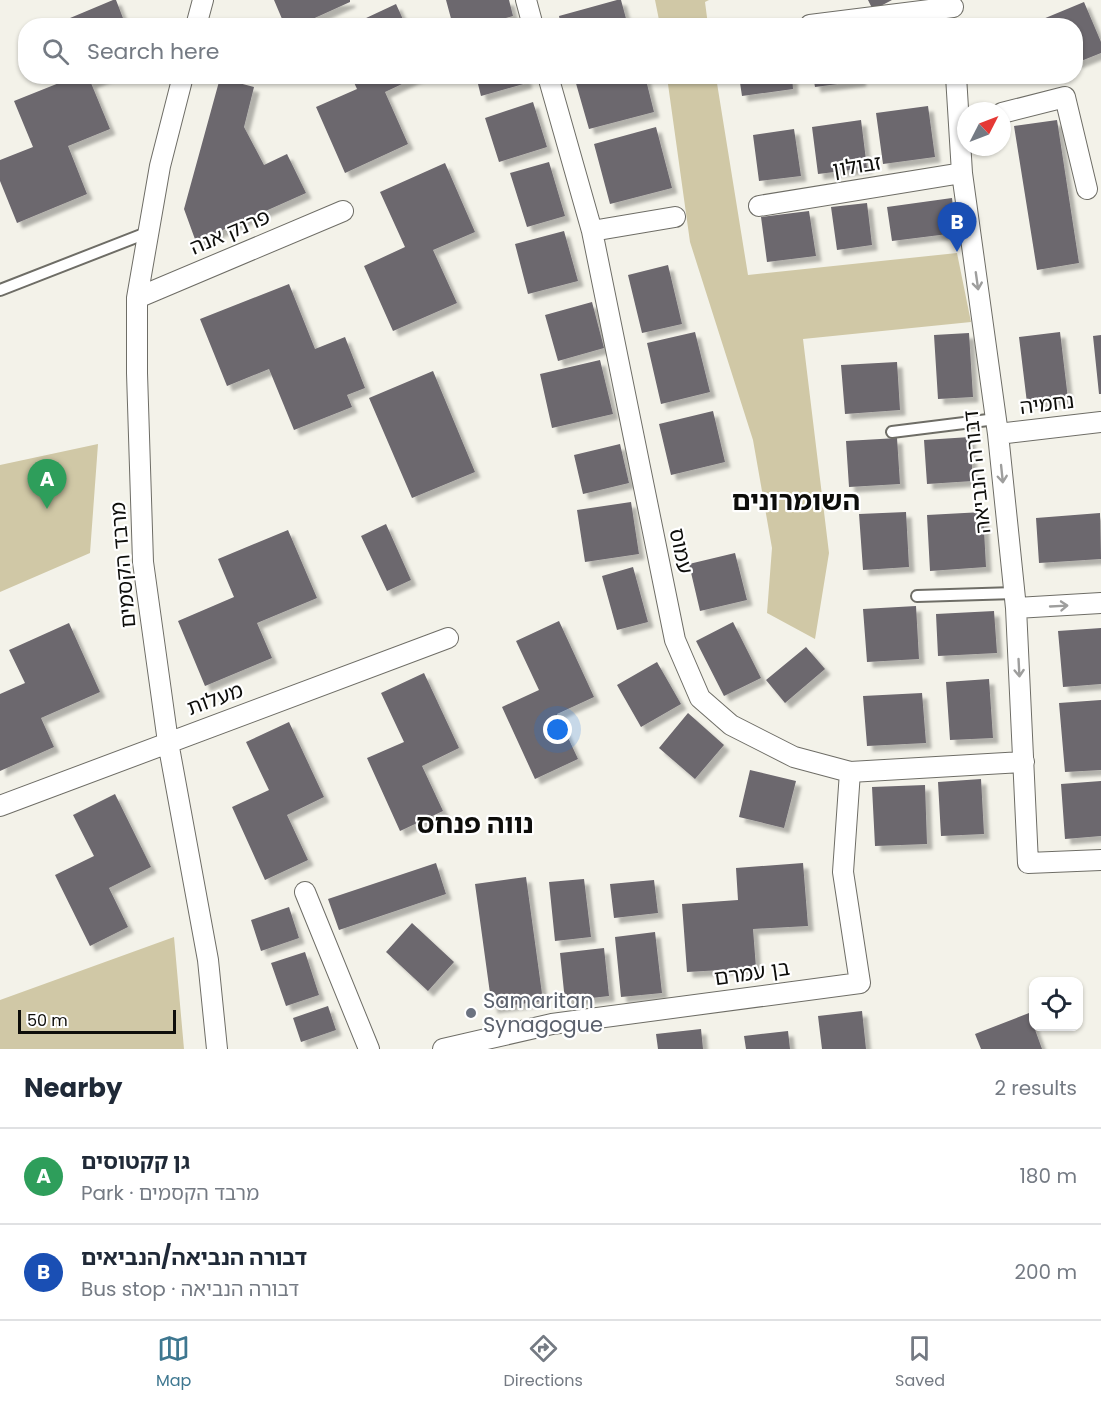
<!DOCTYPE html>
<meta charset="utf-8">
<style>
:root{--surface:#fff;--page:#f6f6f7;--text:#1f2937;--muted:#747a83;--line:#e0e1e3;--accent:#3e7790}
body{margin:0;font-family:Poppins,"Noto Sans Hebrew",sans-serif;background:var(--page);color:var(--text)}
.controls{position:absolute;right:18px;bottom:18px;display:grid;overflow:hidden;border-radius:12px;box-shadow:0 2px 4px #0004}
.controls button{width:54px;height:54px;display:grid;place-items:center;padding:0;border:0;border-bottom:2px solid var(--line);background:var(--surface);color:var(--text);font:30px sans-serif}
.compass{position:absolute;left:957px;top:102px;width:54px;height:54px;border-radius:50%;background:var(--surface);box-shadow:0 2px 4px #0004;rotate:48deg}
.scale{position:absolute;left:18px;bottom:15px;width:158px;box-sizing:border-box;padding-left:6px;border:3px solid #0d0d0a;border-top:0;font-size:16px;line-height:21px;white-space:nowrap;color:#0d0d0a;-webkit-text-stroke:4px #fff;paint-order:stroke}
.you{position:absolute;left:558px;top:730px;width:21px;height:21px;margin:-15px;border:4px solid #fff;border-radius:50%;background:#1a73e8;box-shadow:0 0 0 9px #1a73e833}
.badge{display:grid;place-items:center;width:39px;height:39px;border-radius:50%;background:var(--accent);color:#fff;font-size:20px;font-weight:700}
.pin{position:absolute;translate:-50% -50px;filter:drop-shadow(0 2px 3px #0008)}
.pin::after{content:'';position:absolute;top:32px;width:21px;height:18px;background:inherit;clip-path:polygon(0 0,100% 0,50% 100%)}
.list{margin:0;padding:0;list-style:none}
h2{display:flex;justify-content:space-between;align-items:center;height:78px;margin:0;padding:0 24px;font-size:26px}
h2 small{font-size:20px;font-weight:400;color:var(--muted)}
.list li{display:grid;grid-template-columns:39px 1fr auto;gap:18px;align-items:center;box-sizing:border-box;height:96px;padding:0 24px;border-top:2px solid var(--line)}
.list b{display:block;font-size:22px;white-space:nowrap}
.list p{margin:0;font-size:20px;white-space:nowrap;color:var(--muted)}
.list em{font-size:20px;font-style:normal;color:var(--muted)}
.icon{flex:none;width:33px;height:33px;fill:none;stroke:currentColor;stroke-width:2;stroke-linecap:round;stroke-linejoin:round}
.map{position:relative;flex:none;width:1101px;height:1049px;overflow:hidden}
.search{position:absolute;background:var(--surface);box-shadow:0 2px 4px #0004;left:18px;right:18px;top:18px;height:66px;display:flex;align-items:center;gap:15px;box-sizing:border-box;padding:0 21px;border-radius:24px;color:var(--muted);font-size:22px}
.sheet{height:270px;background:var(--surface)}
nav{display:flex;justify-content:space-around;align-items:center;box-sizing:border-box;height:84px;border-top:2px solid var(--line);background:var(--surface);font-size:16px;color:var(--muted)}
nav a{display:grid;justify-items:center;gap:3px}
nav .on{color:var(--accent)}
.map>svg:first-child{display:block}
</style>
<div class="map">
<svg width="1101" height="1049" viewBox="0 0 1101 1049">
<defs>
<filter id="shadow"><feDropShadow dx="5.5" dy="5.5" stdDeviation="1.5" flood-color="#0004"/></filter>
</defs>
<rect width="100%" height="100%" fill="#f3f2e9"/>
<path fill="#d0c8a6" d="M655,0h54l-4,2 3,23h-48z
M667,77h49l32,198 209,-22 14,69 -168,17 26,214 -14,86 -48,-26 5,-65 -19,-108 -63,-198z
M98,444l-8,109 -90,39v-127z
M174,937l10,112h-184v-49z"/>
<path fill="#6c676e" filter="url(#shadow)" d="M113,0h3l10,26h-75z
M274,0h76v2l-53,24h-12z
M446,0h63l4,16 -34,10h-26z
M617,0h4l7,26h-67l-2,-10z
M868,0h24l-19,10z
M1084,2l17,40v11l-25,10v-37h-30l-3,-7z
M396,4l10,22h-57z
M57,76h51l-17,7 19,46 -42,17 19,48 -70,29 -17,-42v-21l33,-13 -19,-46 45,-18z
M351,76h68l-34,16 23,52 -63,29 -29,-66 41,-18z
M476,76h49l2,7 -46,13z
M587,76h58l9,36 -65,17 -14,-49z
M739,76h53l1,13 -51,7z
M813,76h47l1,5 -46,6z
M220,78l34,9 -10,40 20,38 23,-11 19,39 -110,49 -12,-33z
M533,102l14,45 -48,15 -14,-44z
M928,106l7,51 -52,7 -7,-51z
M861,120l6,48 -49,6 -6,-47z
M1057,120l22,143 -42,7 -23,-144z
M656,127l16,61 -62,16 -16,-60z
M794,129l7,47 -42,5 -6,-46z
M549,162l16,54 -38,11 -17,-54z
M445,163l30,69 -42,18 24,53 -64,28 -29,-65 41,-19 -25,-55z
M952,198l4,35 -64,8 -5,-34z
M867,203l5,42 -35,5 -6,-43z
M809,211l7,45 -49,6 -6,-45z
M564,231l14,50 -50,13 -13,-50z
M668,265l14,59 -40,9 -14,-58z
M289,284l26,65 30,-12 20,51 -18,7 5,12 -58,23 -25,-61 -42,17 -27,-67z
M592,302l12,46 -46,13 -13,-46z
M695,332l15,60 -49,12 -14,-61z
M1060,332l8,67 -41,4 -8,-66z
M969,333l4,64 -35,2 -4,-64z
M1101,335v59h-2l-6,-58z
M600,360l13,54 -61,14 -12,-54z
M897,362l3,48 -55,4 -4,-49z
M433,371l42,101 -63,26 -43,-100z
M713,411l12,51 -54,13 -12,-51z
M970,437l3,44 -46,3 -3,-44z
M897,438l3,46 -51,3 -3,-46z
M620,444l9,39 -46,11 -9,-39z
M631,502l8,52 -54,8 -8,-52z
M906,512l3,55 -46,3 -4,-56z
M983,512l3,55 -56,4 -3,-56z
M1100,513l1,46 -62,4 -3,-45z
M386,524l25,56 -24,11 -26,-55z
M288,530l29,68 -60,25 15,35 -67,28 -27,-65 56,-24 -16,-38z
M735,553l12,47 -47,11 -11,-47z
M633,567l15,55 -31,8 -15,-54z
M916,606l3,53 -52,3 -4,-53z
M994,611l3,42 -59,3 -2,-42z
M559,621l35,76 -37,17 21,45 -43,20 -33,-72 37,-17 -23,-49z
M733,622l28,56 -37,18 -28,-55z
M69,623l31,69 -59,26 13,29 -54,24v-77l25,-11 -16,-33z
M1101,628v56l-38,3 -5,-56z
M806,647l19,22 -40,34 -19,-23z
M657,662l24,42 -40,23 -24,-42z
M424,673l35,75 -37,18 21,45 -43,20 -33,-73 37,-16 -23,-49z
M989,679l4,59 -43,2 -4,-58z
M922,693l4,50 -59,3 -4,-50z
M1101,700v70l-36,2 -6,-69z
M688,713l36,32 -29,34 -36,-31z
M289,722l35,75 -37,18 21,45 -43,20 -33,-73 37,-17 -23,-48z
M750,770l46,11 -12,47 -45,-11z
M981,779l3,55 -43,2 -3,-54z
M1101,781v55l-36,3 -4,-55z
M925,785l2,59 -52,2 -3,-59z
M115,794l36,73 -42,21 19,39 -38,19 -35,-71 39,-19 -21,-41z
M436,863l10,31 -107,36 -11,-31z
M803,863l5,63 -55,3 3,39 -69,4 -5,-68 56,-4 -2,-32z
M526,877l17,124 -51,7 -17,-124z
M584,879l7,58 -36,4 -6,-59z
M654,880l4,33 -44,5 -4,-34z
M289,907l10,31 -38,13 -10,-31z
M412,923l42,39 -26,29 -42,-39z
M655,932l7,61 -41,4 -6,-60z
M604,948l5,48 -44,5 -5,-48z
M305,952l14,43 -33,11 -15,-43z
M328,1006l8,24 -35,12 -8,-24z
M862,1011l4,38h-44l-4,-33z
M1029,1013l13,36h-61l-6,-15z
M701,1029l2,20h-45l-2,-15z
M788,1031l2,18h-44l-2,-13z"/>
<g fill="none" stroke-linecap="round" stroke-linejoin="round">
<g stroke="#6e6d66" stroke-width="14">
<path id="lane" d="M0,290l149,-58
M892,432l104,-13
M917,596l98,-3"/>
</g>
<g stroke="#6e6d66" stroke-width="22">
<path id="street" d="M526,0l7,26
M810,25l143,-18
M196,26l7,-26
M183,76l-23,90 -23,132v75l6,189 25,180 40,218 9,89
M548,76l44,155 83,409 25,58 31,27 63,32 56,15 174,-10
M956,76l6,97 36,261 18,174 12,255 73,-3
M1002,113l63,-16 22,92
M759,206l203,-33
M592,231l83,-14
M137,298l206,-87
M998,434l103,-12
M1016,608l85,-5
M0,806l448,-168
M305,892l64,157
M443,1049l109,-25 308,-41 -17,-111 7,-100"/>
</g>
<use href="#lane" stroke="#fff" stroke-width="10"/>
<use href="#street" stroke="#fff" stroke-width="20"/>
</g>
<defs><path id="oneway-shaft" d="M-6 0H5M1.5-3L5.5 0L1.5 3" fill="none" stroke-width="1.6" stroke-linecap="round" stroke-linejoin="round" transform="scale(1.5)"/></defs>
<g stroke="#9e9e9d">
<use href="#oneway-shaft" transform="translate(977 281) rotate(82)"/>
<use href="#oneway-shaft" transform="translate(1002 474) rotate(84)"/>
<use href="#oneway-shaft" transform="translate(1059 606) rotate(-3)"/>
<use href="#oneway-shaft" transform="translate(1019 668) rotate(87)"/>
</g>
<circle fill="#6b7280" stroke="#fff" stroke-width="2" cx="471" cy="1013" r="6"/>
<g text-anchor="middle" stroke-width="4.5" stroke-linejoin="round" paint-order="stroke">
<g font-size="21" fill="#0d0d0a" stroke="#fff">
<text transform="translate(857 166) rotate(-9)" y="7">זבולון</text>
<text transform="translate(230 232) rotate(-23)" y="7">פרנק אנה</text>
<text transform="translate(1047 404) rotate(-7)" y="7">נחמיה</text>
<text transform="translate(977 472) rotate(-96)" y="7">דבורה הנביאה</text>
<text transform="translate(681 551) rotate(78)" y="7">עמוס</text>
<text transform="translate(123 565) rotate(-95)" y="7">מרבד הקסמים</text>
<text transform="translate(215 699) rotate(-20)" y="7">מעלות</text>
<text transform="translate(752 973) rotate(-8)" y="7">בן עמרם</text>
</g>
<g font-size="21" fill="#5b616d" stroke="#fff" text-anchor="start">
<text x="483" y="1008">Samaritan<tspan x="483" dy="24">Synagogue</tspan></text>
</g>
<g font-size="27" font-weight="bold" fill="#0d0d0a" stroke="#fff">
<text x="796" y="510">השומרונים</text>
<text x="475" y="833">נווה פנחס</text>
</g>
</g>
</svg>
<div class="controls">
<button><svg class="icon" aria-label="locate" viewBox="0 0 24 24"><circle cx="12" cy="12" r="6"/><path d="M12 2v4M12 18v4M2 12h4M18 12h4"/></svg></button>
</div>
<svg class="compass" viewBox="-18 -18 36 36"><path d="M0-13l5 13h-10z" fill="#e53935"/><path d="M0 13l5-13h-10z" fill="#747a83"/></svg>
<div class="scale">50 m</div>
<div class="you"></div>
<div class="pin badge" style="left:47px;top:509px;background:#2e9e5b">A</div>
<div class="pin badge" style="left:957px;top:252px;background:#1a4fb4">B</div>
<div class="search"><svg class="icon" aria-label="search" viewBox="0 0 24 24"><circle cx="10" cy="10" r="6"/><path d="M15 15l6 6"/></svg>Search here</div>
</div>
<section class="sheet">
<h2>Nearby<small>2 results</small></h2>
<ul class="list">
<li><span class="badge" style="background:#2e9e5b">A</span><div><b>גן קקטוסים</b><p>Park · מרבד הקסמים</p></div><em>180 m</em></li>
<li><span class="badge" style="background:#1a4fb4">B</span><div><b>דבורה הנביאה/הנביאים</b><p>Bus stop · דבורה הנביאה</p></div><em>200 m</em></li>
</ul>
</section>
<nav>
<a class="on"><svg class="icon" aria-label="map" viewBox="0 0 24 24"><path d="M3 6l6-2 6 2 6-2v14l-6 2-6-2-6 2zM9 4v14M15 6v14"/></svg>Map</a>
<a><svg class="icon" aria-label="directions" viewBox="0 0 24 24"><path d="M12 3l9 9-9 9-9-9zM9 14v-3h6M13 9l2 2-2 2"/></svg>Directions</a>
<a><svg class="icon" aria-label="saved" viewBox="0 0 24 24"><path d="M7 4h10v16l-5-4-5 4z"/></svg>Saved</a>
</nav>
